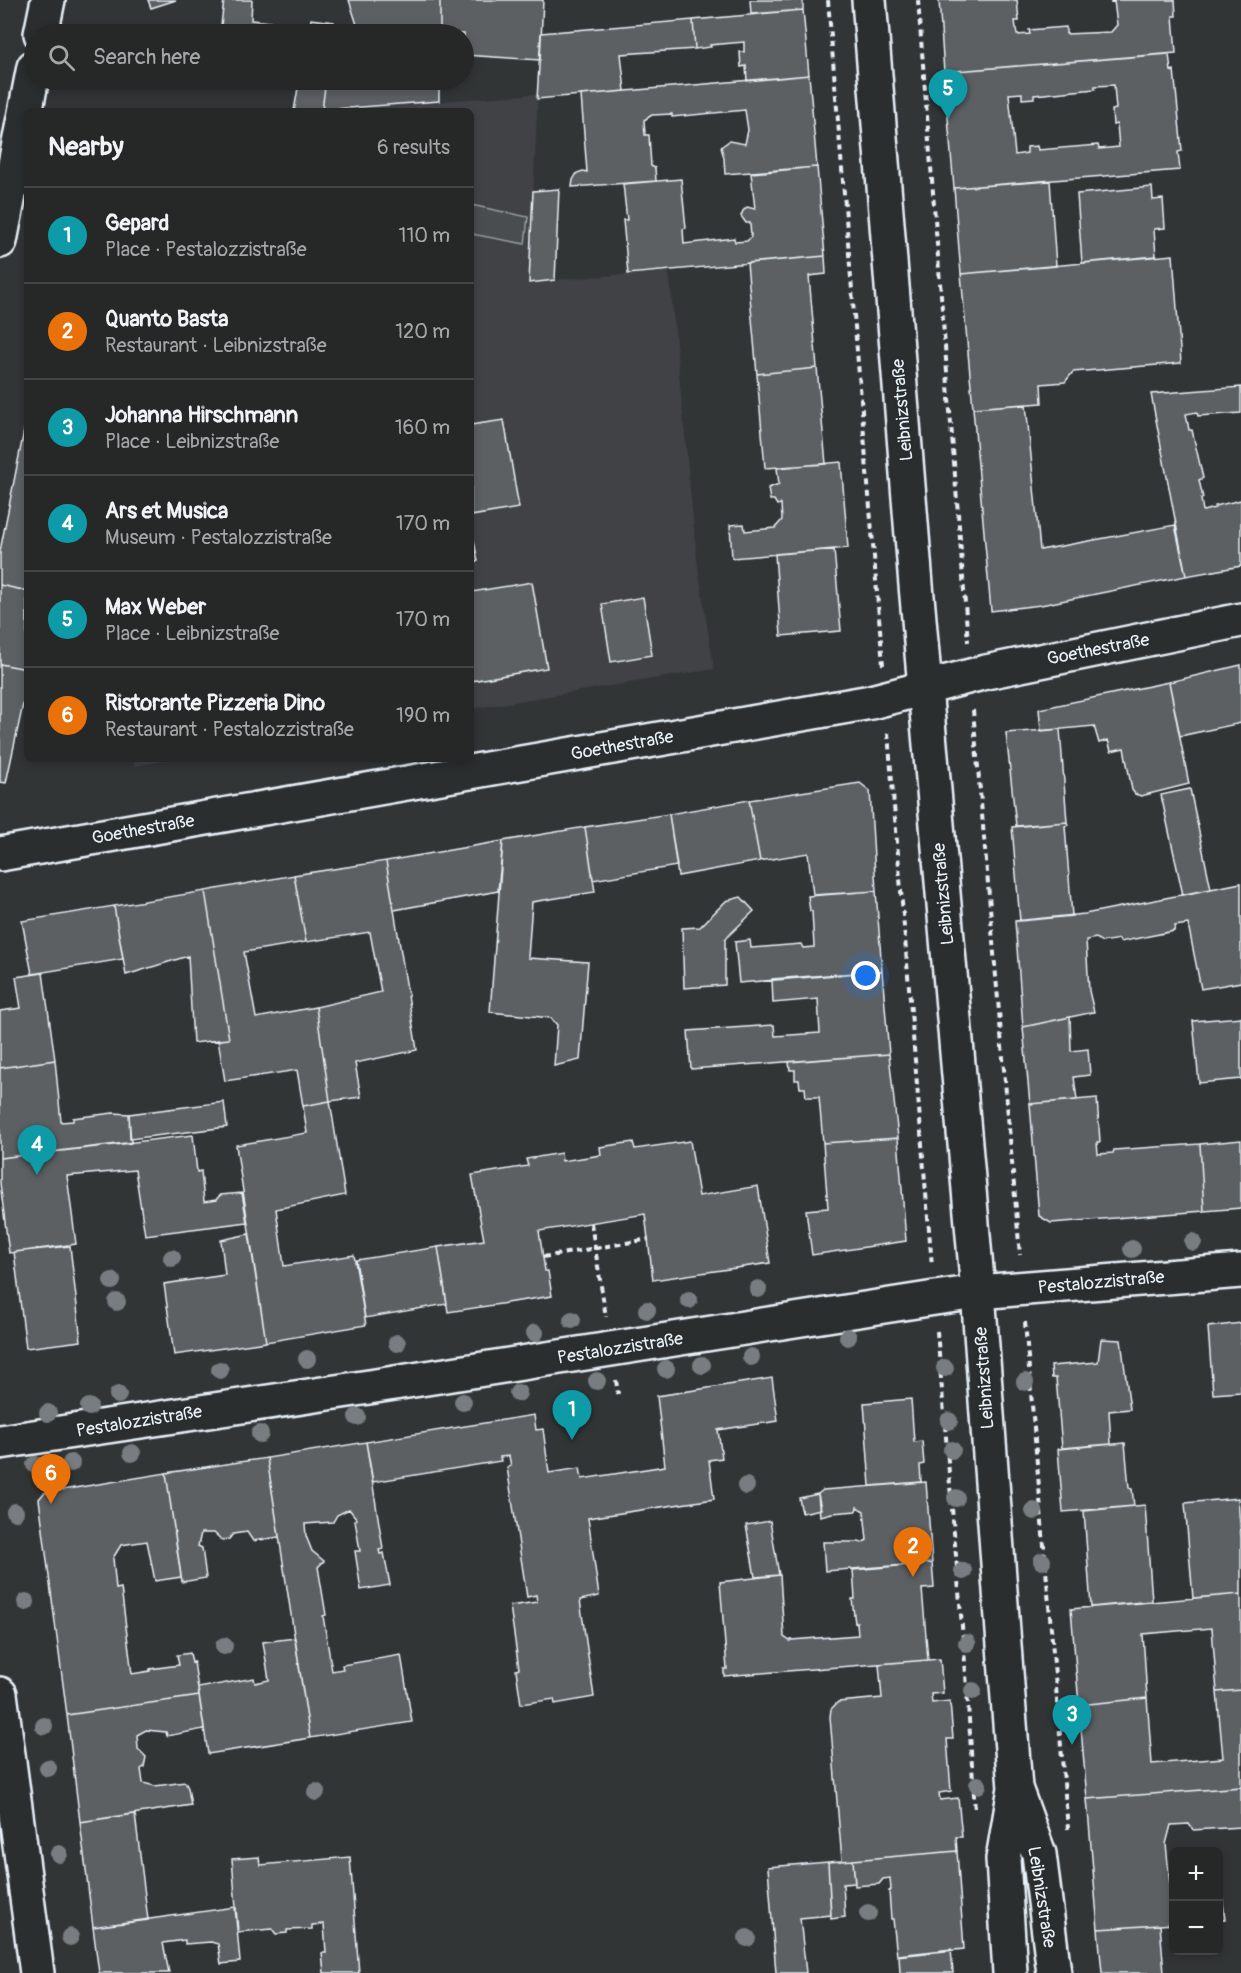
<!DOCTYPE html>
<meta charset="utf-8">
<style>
:root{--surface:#262828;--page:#323434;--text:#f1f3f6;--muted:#a4a6a8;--line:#424445;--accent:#8bbbb9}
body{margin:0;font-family:Pangolin,sans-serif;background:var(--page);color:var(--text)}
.controls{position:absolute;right:18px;bottom:18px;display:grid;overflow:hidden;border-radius:9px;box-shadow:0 3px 9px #0003}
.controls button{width:54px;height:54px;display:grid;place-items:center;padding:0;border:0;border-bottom:2px solid var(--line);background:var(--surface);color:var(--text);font:30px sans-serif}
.you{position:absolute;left:866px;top:976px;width:21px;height:21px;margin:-15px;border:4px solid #fff;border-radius:50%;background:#1a73e8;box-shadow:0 0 0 9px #1a73e833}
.badge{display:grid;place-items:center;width:39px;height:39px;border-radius:50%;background:var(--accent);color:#fff;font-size:20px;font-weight:700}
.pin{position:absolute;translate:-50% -50px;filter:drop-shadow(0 2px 3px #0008)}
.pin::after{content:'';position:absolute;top:32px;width:21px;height:18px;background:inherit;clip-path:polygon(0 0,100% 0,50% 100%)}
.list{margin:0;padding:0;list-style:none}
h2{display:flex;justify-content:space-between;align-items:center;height:78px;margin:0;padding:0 24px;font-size:26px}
h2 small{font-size:20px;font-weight:400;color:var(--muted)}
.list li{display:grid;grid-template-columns:39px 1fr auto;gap:18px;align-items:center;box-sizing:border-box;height:96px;padding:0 24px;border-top:2px solid var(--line)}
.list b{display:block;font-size:22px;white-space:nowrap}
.list p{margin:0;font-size:20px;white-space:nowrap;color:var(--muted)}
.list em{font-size:20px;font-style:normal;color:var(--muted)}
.icon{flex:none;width:33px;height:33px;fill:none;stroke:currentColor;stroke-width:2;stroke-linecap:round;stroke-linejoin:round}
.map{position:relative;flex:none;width:1241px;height:1973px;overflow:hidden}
.search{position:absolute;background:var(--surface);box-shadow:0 3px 9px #0003;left:24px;top:24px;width:450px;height:66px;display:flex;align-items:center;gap:15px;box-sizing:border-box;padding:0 21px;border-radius:33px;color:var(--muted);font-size:22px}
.panel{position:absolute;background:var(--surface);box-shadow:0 3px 9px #0003;left:24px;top:108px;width:450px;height:654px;border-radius:9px}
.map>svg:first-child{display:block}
</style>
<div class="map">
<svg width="1241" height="1973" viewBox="0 0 1241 1973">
<rect width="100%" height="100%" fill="#323536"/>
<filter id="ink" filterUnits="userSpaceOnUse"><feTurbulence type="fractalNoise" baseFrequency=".0167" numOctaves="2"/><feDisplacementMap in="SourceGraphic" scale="12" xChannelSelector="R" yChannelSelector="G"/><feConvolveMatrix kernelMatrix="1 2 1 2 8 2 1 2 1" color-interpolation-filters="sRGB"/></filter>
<g filter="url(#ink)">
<path fill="#3f4244" d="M538,94l-9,188 140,-11 28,289 17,109 -243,40v-598h-162z
M135,759h41l-42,7z"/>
<path fill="#494d4f" stroke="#989fa4" stroke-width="1.5" d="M471,205l57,12 -3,27 -54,-10z"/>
<path fill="#5c6063" stroke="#e8f1f8" stroke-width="1.5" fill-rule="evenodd" d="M148,0h28l-25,8z
M224,0h28l-1,20 59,6 1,-7 23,3 -2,12h-112z
M349,0h91v34h-80z
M440,0h103l-3,60 -76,-5v-21h-24z
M750,0h53v10l-52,4z
M939,0h78l2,21h-4l2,14 13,-1 -1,-4 37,-3v7l45,-2 6,-7 -3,-24 -3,1v-2h64l1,16h-3l3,37 -232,19z
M803,10l6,65 -62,6 -1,-15 -5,1 -1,-15h4v-10l-34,3 1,2 -16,2 -2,-29z
M693,20l2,29 -74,5 4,37 -88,8 4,-66z
M1169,54l2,17 3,-1 8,81 -4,1 2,18 -226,18 -10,-116zM1114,85l2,24 -4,1 1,15 4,-1 2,23 -20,2 -1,-4 -60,5 -1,-4 -10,1v6l-12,2 -6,-61 13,-1v6l12,-1v-3l61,-6v-3z
M809,75l8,92 -92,7 -1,-16 -3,-11 8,-6 16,3 3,-14 -3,-20 -73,7v-3l-20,1 -8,5 1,15h4l2,31 4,2 1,13 -84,6 1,-7 4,-7 6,-2 4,1 -6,-77z
M294,80h32l-4,30 -28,1 4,-23 -2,-7z
M326,80h113v21l-117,9z
M817,167l8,89 -197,18 -5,-54h4l-4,-36 58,-5 5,49 -3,1 1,15 50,-6 1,4 12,-1 4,-4 -1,-14h-4l-5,-7 2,-5 4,-4 8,2 -4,-36z
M1050,181l6,85 -95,8 -7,-86z
M1152,187l1,13 10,-1 2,29 -11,1 2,27 -74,7 -5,-69z
M559,189l-4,91 -26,3 4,-92z
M1173,255l8,108 -108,9 -8,10 -24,2 1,19 -69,5 -12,-134z
M825,256l1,18 -17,2 8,92 -60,6 -10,-111z
M817,368l9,96 -61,4 -8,-94z
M1241,387v26l-43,3 -1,-4 -11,2 3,16h3l11,48 -4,2 4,18 -2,1 2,12 12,-3v-2l26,-6v66l-55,10 -35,-182z
M1026,404l14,146 135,-25 11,51 -145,29 -50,6 -18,-203z
M27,416v175l-27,-6v-34z
M504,420l15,88 -48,8v-91z
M841,462l7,86 -116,10 -2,-33 14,-1 1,7 30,-3 7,-8 -1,-16 -4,1 -3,-5h-4l-2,-12 11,-4 -2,-16z
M474,541l4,20 -7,1v-20z
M834,549l7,82 -60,5 -6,-82z
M532,582l15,86 -76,13v-93l1,4z
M0,585l27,6v78l-27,-5z
M643,597l9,58 -41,7 -9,-58z
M0,664l27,5v17l-21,97 -6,-1z
M1241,665v58l-61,13 -11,-54z
M1169,682l20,102 -48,12 -6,-2 -3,-4 -8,-42 -13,3 -3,-11 -9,3 -5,-17 -53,5 -2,-22z
M1060,729l7,93 -51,4 -10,-93z
M860,783l10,8 6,100 -63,4 -5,-42 -48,8 -11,-61z
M1190,789l21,100 -28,6 -22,-100z
M749,800l11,61 -82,15 -9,-62z
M669,814l8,52 -84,14 -8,-53z
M1067,822l1,3 -3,1 7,90 -52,5 -8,-94z
M585,827l10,65 -63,10 -4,56 60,4 -8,98 -26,6 3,-41 -6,-7 -61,-6 13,-171z
M503,841l-5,50 -104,19 -8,-49z
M386,861l31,189 -62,13 6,34 -31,4 -14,-94 65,-15 -11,-60 -64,10 -12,-67z
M294,875l12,67 -62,10 12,66 60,-11 14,94 -27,5 -6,-36 -72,11 -7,-41 11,-1 -24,-148z
M1241,883v99l-40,7 -13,-65 -13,2 -1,5 -54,11 -1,-3 -17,3 -6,-4 -10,2 3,51 5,21 -71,15 -8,-106 70,-7z
M205,891l24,148 -36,4 -5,-87 -62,19 -12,-69z
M876,891l6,80 -143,12 -4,-41 15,-2 1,8 50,-4 2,4 11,-1 -2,-36h-2l-2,-15z
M741,897l13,14 -29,28v46l-41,3 -2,-60 18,-1 26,-26z
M114,906l9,53 -91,15 -10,-53z
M882,971l7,83 -198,15 -3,-38 86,-6 1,11 45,-3 -2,-34 -45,4 -1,-24z
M43,973l12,87 -55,8v-57l21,-3 -5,-31z
M1070,1017l1,34 17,-2 2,26 -16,2 3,23 -47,4 -7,-77z
M1241,1017v62l-42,4 -6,-62z
M889,1054l9,84 -75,5 -4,-46h-13l-1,-9h-5l-1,-8h-4v-10h-5l-1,-8z
M55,1060l6,62 12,-1v-3l40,-5 16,1 2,29 -131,15v-90z
M1097,1098l3,44h-3l1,12 15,-1 1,-3 86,-6 4,67 -153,12 -12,-7 -9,-112z
M330,1101l15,94 -69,14 8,57 70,-11 12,70 -100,17 -30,-197 71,-12 -4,-27z
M224,1102l3,25 -97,12 -1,-25z
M193,1135l4,37 4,-1 3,31 12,-2 4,-5 22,-2 5,29 -102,13 -10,-65 -68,6 9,68 -67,9 -9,-70v-25z
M898,1138l8,103 -94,14 -6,-45 22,-2 -5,-65z
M1241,1140v68l-37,3 -4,-67z
M690,1141l9,55 59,-10 12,77 -117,17 -8,-66 -106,17 6,40h3l4,25 -104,16 -10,-65 46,-7 -12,-65 56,-9 -2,-7 35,-6 1,8 39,-6 -1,-8 33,-5 2,7z
M249,1234l17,108 -92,13 -10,-71 61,-9 -4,-35z
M70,1246l11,95 -55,7 -12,-96z
M438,1247l9,57 -82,14 -9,-58z
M1241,1323v69l-28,2 -5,-67z
M1101,1339l20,1 9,69 -21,2 2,33 -49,4 -6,-70h-4l-1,-12 47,-4z
M772,1378l6,43 -60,9 4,28 -13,2 5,39 -126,19 11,78 -19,4 14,97 -39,7 -1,-5 -33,5 -5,-34 3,-1 -9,-63 27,-4 -1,-7 -9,2 -20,-130 4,-1 -2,-10 -9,1 1,4 -128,21 -7,-40 168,-27 2,15 7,-1 6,44 31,-5 2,11 83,-13 -8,-70z
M911,1399l3,43 8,-1 2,23 -4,1 1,17 -51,4 -6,-83z
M366,1442l17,107 -4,1 1,4 4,-1 6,32 -29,5 -6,-39h5l-5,-31 2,-1 -8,-10 -12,6 -4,7 -28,2 1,12 6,15 12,10 -6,6 8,48 -3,1 9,55 11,-2 -1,-4 59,-10 11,67 -102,16 -43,-280z
M1125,1443l4,45 3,1 2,17 -71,6 -5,-63z
M267,1458l12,79 -26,4 -6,-9 -14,2 -4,5 -7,1 -8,-7h-13l-3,13 4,2 4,30 -24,4 -16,-109z
M166,1473l15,104 -26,4 -8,-40 -26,4 -8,13 3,31 5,-1 11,86 18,-3v-2l29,-4 -2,-10 13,-2 2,10 2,-1 5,34 -132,19 -28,-216 5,-6z
M926,1482l6,81 -107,8 -2,-29h36l3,1 5,-3 -3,-29 -7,-4 -1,4 -24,2 -12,3 -2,-22 5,-4z
M818,1494l3,15 -19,4 -3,-15z
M1238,1498l3,41v55l-48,4 -8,-95z
M1145,1505l7,96 -61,6 -7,-96z
M770,1521l9,54 -24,2 -9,-52z
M932,1563l2,25 -12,1 6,71 -204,16v-7h3l-7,-87 60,-7 4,62 6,4 1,-1 67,-5 -1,-13 -2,1 -3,-24h3l-2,-29z
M1241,1594v96l-24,2 -5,-64 -69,6 4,64 -68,7 -8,-96z
M295,1638l15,100 -102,16 -10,-66 56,-10 1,5 14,-3 -6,-38z
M940,1659l3,34 -12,1 1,9 18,-2 3,38h-6l4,52 -12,2 1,7 18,-2 4,39h-6l1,14 -115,10 -12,-144 1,-8 7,-7 44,-4 -3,-34z
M1241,1690v97l-154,12 -8,-94 68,-7 5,66 71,-6 -6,-66z
M199,1696l5,33 -37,7 -1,-4 -20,-2 -9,5 1,14 8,8 -2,10 -3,2 2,14 12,3 30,-4 3,6 3,17 -111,17 -13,-107z
M1241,1787v40l-48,3 -4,-6 -18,1 -5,19 4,40 4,4v36l-76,5 -11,-130z
M135,1814l13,106 -55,7 -13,-105z
M957,1851l7,98 -67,7 -4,-37h-2l-2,-28 2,-1 -1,-12 -7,1 -4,5 -24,2 -2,-26z
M259,1857l1,8 90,-8 9,116h-35l-2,-20h4l-2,-29 -12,1v4l-25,1v3l-11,1 -4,-5 -34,3 -6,-73z
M853,1860l2,23 -12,1 2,33 -14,2 -3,-57z
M828,1862l3,53 -31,3 6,55h-30l-8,-106z
M1218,1881l3,4 4,35h-7z
M235,1907l5,55 -19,2 -3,-20 -7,-2 -26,2v-4l-22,3 6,30h-70l-6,-46z
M1160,1925l4,48h-62l-4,-44z
M951,1949l2,24h-53l-1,-18z"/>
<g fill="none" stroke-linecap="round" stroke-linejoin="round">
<g stroke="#e8f1f8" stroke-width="38">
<path id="minor" d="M869,0l47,585 62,707 28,380 9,116 -12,71 7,114
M41,34l7,-34
M0,241l34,-174
M0,854l871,-152 115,-30 255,-52
M0,1442l369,-55 566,-89 43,-6 263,-21
M0,1694l37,279
M1016,1791l23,63 15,119"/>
</g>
<path stroke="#e8f1f8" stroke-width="4" stroke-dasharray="6 4.5" stroke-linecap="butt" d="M828,0l55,665
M918,0l50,642
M973,710l47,545
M888,733l44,533
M591,1223l15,94
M543,1257l106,-18
M1025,1322l43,507
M937,1331l29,343 9,137
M616,1380l2,14"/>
<use href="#minor" stroke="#2a2d2e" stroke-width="33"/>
</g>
<g fill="#777d80">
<circle cx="1193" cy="1242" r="9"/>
<circle cx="1132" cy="1249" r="9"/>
<circle cx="172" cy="1258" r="9"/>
<circle cx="112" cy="1281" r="9"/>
<circle cx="758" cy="1289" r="9"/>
<circle cx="689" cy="1300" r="9"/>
<circle cx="117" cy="1302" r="9"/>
<circle cx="647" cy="1310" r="9"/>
<circle cx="572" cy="1320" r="9"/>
<circle cx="535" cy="1333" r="9"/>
<circle cx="848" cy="1337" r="9"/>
<circle cx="397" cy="1343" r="9"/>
<circle cx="751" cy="1357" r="9"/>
<circle cx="307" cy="1359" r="9"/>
<circle cx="702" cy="1365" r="9"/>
<circle cx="945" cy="1368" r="9"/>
<circle cx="666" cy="1369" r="9"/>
<circle cx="220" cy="1370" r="9"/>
<circle cx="597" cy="1381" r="9"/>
<circle cx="1025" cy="1382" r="9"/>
<circle cx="518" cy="1393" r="9"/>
<circle cx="118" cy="1395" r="9"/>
<circle cx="463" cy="1402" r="9"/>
<circle cx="89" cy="1407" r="9"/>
<circle cx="48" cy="1413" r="9"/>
<circle cx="357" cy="1417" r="9"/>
<circle cx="949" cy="1421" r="9"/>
<circle cx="260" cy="1434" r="9"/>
<circle cx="952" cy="1450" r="9"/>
<circle cx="132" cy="1453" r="9"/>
<circle cx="71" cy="1463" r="9"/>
<circle cx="35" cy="1465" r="9"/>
<circle cx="746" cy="1486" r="9"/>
<circle cx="956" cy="1498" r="9"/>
<circle cx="1034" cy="1511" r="9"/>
<circle cx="15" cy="1512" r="9"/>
<circle cx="1042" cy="1561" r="9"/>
<circle cx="963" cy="1571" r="9"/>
<circle cx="26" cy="1602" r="9"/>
<circle cx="967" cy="1643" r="9"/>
<circle cx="224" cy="1646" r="9"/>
<circle cx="973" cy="1691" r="9"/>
<circle cx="44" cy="1726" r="9"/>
<circle cx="48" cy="1768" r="9"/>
<circle cx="978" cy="1785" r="9"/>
<circle cx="316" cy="1792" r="9"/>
<circle cx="59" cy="1854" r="9"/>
<circle cx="868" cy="1913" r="9"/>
<circle cx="70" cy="1937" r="9"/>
<circle cx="747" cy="1938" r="9"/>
</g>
</g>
<g text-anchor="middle" stroke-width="5" stroke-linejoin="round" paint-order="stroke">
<g font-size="18" fill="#e8f1f8" stroke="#2a2d2e">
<text transform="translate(902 410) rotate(-95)" y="6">Leibnizstraße</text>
<text transform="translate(1098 649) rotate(-11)" y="6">Goethestraße</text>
<text transform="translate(622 745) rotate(-10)" y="6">Goethestraße</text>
<text transform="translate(143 829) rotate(-10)" y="6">Goethestraße</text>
<text transform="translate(943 894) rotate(-95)" y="6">Leibnizstraße</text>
<text transform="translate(1101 1282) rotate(-5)" y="6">Pestalozzistraße</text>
<text transform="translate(620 1348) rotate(-9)" y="6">Pestalozzistraße</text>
<text transform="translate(984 1378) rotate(-94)" y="6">Leibnizstraße</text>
<text transform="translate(139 1421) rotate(-9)" y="6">Pestalozzistraße</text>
<text transform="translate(1042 1897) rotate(81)" y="6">Leibnizstraße</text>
</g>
</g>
</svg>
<div class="controls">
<button>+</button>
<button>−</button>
</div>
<div class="you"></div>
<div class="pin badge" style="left:572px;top:1440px;background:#0f9aa8">1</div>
<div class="pin badge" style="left:913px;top:1577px;background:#e8710a">2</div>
<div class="pin badge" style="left:1072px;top:1745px;background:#0f9aa8">3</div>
<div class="pin badge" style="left:37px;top:1175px;background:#0f9aa8">4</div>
<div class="pin badge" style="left:948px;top:119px;background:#0f9aa8">5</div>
<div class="pin badge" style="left:51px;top:1504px;background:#e8710a">6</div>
<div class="search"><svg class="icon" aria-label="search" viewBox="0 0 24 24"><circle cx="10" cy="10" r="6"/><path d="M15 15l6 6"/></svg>Search here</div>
<section class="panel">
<h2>Nearby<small>6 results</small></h2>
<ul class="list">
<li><span class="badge" style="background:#0f9aa8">1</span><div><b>Gepard</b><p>Place · Pestalozzistraße</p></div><em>110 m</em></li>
<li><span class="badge" style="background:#e8710a">2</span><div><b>Quanto Basta</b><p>Restaurant · Leibnizstraße</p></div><em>120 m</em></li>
<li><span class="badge" style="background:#0f9aa8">3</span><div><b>Johanna Hirschmann</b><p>Place · Leibnizstraße</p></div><em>160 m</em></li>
<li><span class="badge" style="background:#0f9aa8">4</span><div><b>Ars et Musica</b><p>Museum · Pestalozzistraße</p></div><em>170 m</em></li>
<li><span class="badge" style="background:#0f9aa8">5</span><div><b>Max Weber</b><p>Place · Leibnizstraße</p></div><em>170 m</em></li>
<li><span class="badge" style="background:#e8710a">6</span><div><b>Ristorante Pizzeria Dino</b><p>Restaurant · Pestalozzistraße</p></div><em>190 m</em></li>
</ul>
</section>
</div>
